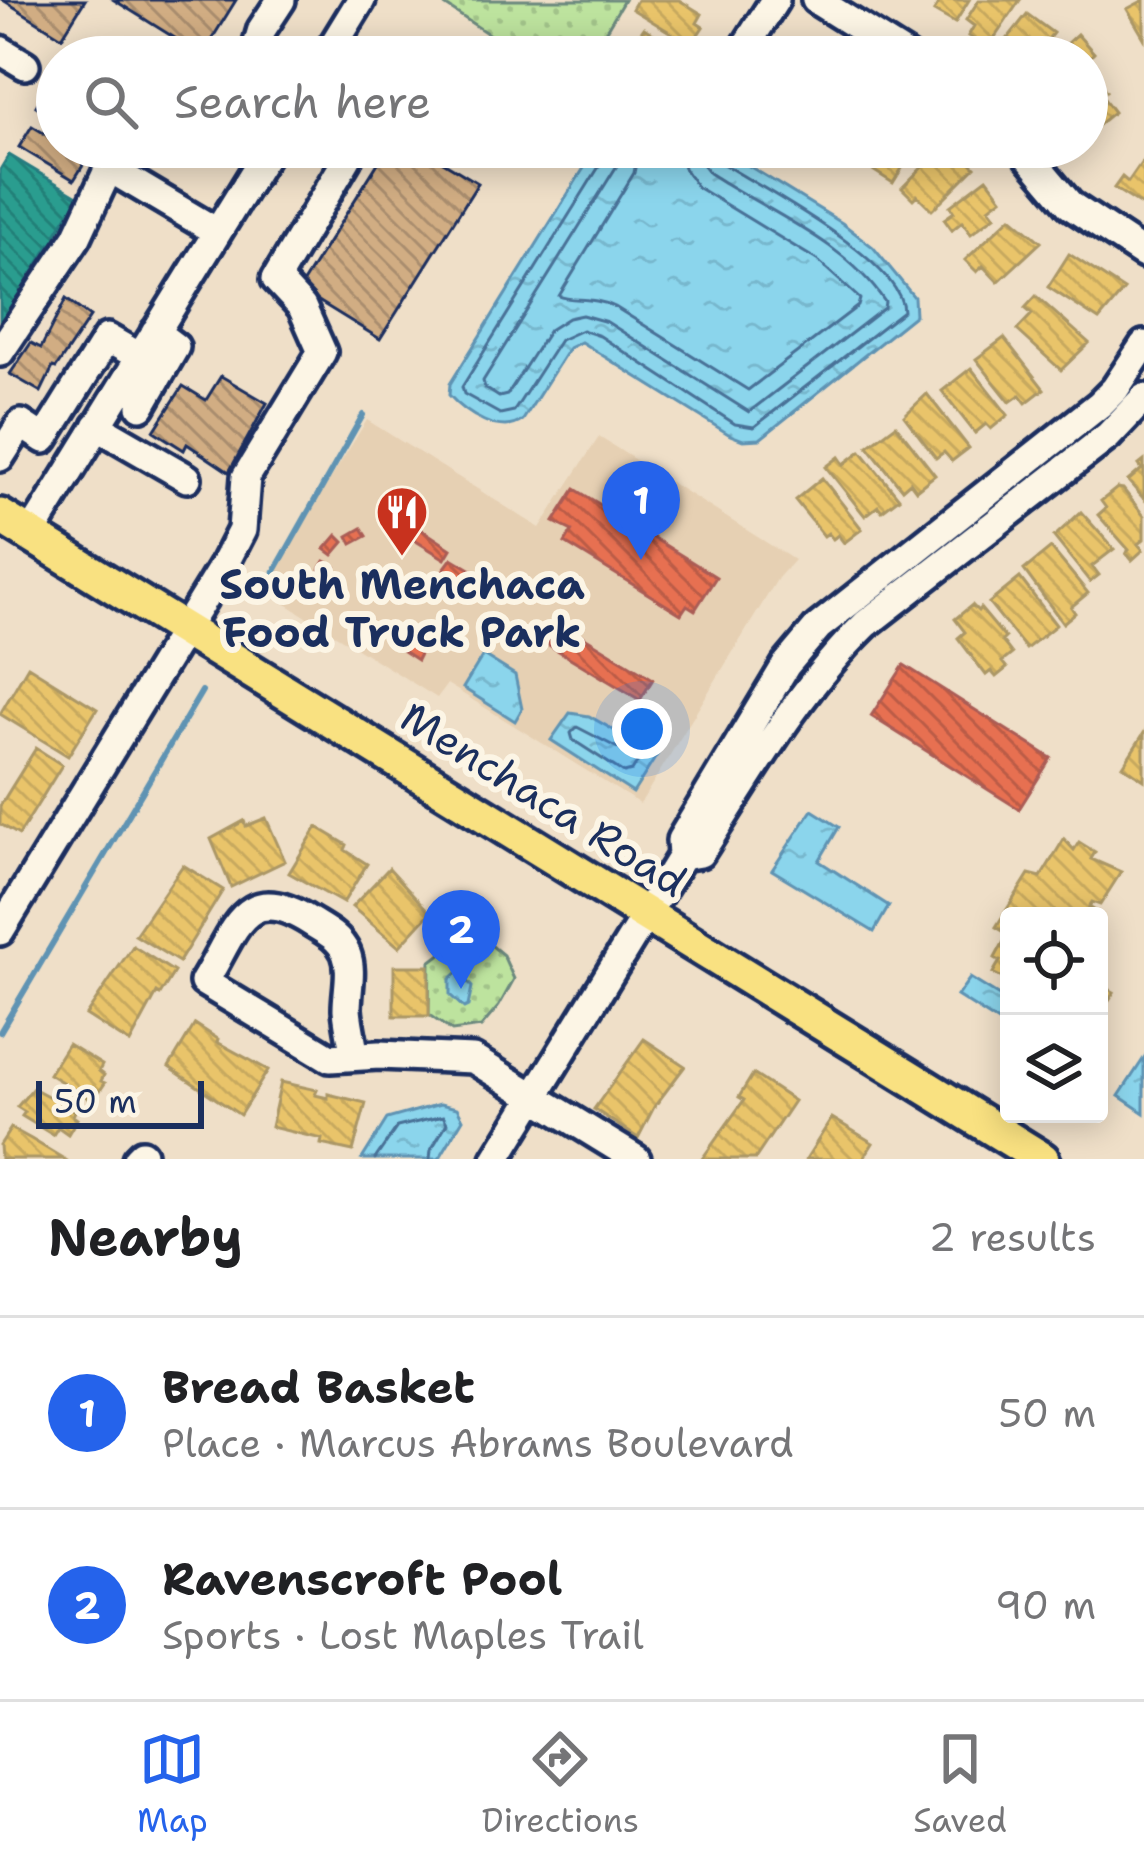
<!DOCTYPE html>
<meta charset="utf-8">
<style>
:root{--surface:#fff;--page:#f2f2f2;--text:#202124;--muted:#757577;--line:#e0e0e0;--accent:#2563eb}
body{margin:0;font-family:"Shantell Sans",sans-serif;background:var(--page);color:var(--text)}
.controls{position:absolute;right:36px;bottom:36px;display:grid;overflow:hidden;border-radius:12px;box-shadow:0 6px 30px #0003}
.controls button{width:108px;height:108px;display:grid;place-items:center;padding:0;border:0;border-bottom:3px solid var(--line);background:var(--surface);color:var(--text);font:60px sans-serif}
.scale{position:absolute;left:36px;bottom:30px;width:168px;box-sizing:border-box;padding-left:12px;border:6px solid #1b2f5e;border-top:0;font-size:33px;line-height:42px;white-space:nowrap;color:#1b2f5e;-webkit-text-stroke:9px #fcf5e5;paint-order:stroke}
.you{position:absolute;left:642px;top:729px;width:42px;height:42px;margin:-30px;border:9px solid #fff;border-radius:50%;background:#1a73e8;box-shadow:0 0 0 18px #1a73e833}
.badge{display:grid;place-items:center;width:78px;height:78px;border-radius:50%;background:var(--accent);color:#fff;font-size:39px;font-weight:700}
.pin{position:absolute;translate:-50% -99px;filter:drop-shadow(0 3px 6px #0008)}
.pin::after{content:'';position:absolute;top:63px;width:42px;height:36px;background:inherit;clip-path:polygon(0 0,100% 0,50% 100%)}
.list{margin:0;padding:0;list-style:none}
h2{display:flex;justify-content:space-between;align-items:center;height:156px;margin:0;padding:0 48px;font-size:51px}
h2 small{font-size:39px;font-weight:400;color:var(--muted)}
.list li{display:grid;grid-template-columns:78px 1fr auto;gap:36px;align-items:center;box-sizing:border-box;height:192px;padding:0 48px;border-top:3px solid var(--line)}
.list b{display:block;font-size:45px;white-space:nowrap}
.list p{margin:0;font-size:39px;white-space:nowrap;color:var(--muted)}
.list em{font-size:39px;font-style:normal;color:var(--muted)}
.icon{flex:none;width:66px;height:66px;fill:none;stroke:currentColor;stroke-width:2;stroke-linecap:round;stroke-linejoin:round}
.map{position:relative;flex:none;width:1144px;height:1159px;overflow:hidden}
.search{position:absolute;background:var(--surface);box-shadow:0 6px 30px #0003;left:36px;right:36px;top:36px;height:132px;display:flex;align-items:center;gap:30px;box-sizing:border-box;padding:0 42px;border-radius:66px;color:var(--muted);font-size:45px}
.sheet{height:540px;background:var(--surface)}
nav{display:flex;justify-content:space-around;align-items:center;box-sizing:border-box;height:168px;border-top:3px solid var(--line);background:var(--surface);font-size:33px;color:var(--muted)}
nav a{display:grid;justify-items:center;gap:6px}
nav .on{color:var(--accent)}
.map>svg:first-child{display:block}
</style>
<div class="map">
<svg width="1144" height="1159" viewBox="0 0 1144 1159">
<defs>
<pattern id="grass-dots" width="8" height="8" patternUnits="userSpaceOnUse" patternTransform="scale(3)"><rect width="8" height="8" fill="#bde39e"/><path d="M2 2h.1M6 6h.1" fill="none" stroke="#a2c38a" stroke-width="1.8" stroke-linecap="round"/></pattern>
<pattern id="water-ripples" width="26" height="14" patternUnits="userSpaceOnUse" patternTransform="scale(3)"><rect width="26" height="14" fill="#8bd5ec"/><path d="M2 4q2-2 4 0t4 0M15 11q2-2 4 0t4 0" fill="none" stroke="#77b7cd"/></pattern>
<pattern id="homes-back-hatch" width="6" height="6" patternUnits="userSpaceOnUse" patternTransform="scale(3)"><rect width="6" height="6" fill="#e9c46a"/><path d="M-1 5l2 2M0 0l6 6M5-1l2 2" fill="none" stroke="#c7a95e"/></pattern>
<pattern id="shops-back-hatch" width="6" height="6" patternUnits="userSpaceOnUse" patternTransform="scale(3)"><rect width="6" height="6" fill="#e76f51"/><path d="M-1 5l2 2M0 0l6 6M5-1l2 2" fill="none" stroke="#ba5c46"/></pattern>
<pattern id="schools-back-hatch" width="6" height="6" patternUnits="userSpaceOnUse" patternTransform="scale(3)"><rect width="6" height="6" fill="#2a9d8f"/><path d="M-1 5l2 2M0 0l6 6M5-1l2 2" fill="none" stroke="#238078"/></pattern>
<pattern id="building-back-hatch" width="6" height="6" patternUnits="userSpaceOnUse" patternTransform="scale(3)"><rect width="6" height="6" fill="#d1ad83"/><path d="M-1 5l2 2M0 0l6 6M5-1l2 2" fill="none" stroke="#a98d6e"/></pattern>
</defs>
<rect width="100%" height="100%" fill="#efdfc8"/>
<filter id="ink" filterUnits="userSpaceOnUse"><feTurbulence type="fractalNoise" baseFrequency=".00833" numOctaves="2"/><feDisplacementMap in="SourceGraphic" scale="24" xChannelSelector="R" yChannelSelector="G"/><feConvolveMatrix kernelMatrix="1 2 1 2 8 2 1 2 1" color-interpolation-filters="sRGB"/></filter>
<g filter="url(#ink)">
<path fill="#e6d0b3" d="M367,420l173,108 59,-91 195,123 -16,18 -138,226 -193,-120 -10,14 -175,-109z"/>
<path fill="url(#grass-dots)" stroke="#6c897e" stroke-width="3" d="M437,0h187l-29,49 -17,8h-55z
M486,941l17,14 11,24 -15,27 -18,21 -29,4 -23,-16 1,-53 25,-19z"/>
<path fill="url(#water-ripples)" stroke="#5e93b3" stroke-width="3" d="M597,147h121l124,76 31,24 41,50 1,18 -155,124 -17,1 -13,-5 -149,-93 -12,6 -46,72c-22,17 -57,-6 -74,-25l1,-11z
M483,655l32,20 7,34 -7,12 -52,-33z
M570,713l19,3 68,39 -24,38 -82,-53z
M812,810l27,17 -20,34 70,45 -15,26 -102,-62z
M458,972l14,15 -4,19 -4,2 -14,-13v-16z
M970,978l39,24v27l-52,-33z
M1144,1058v55l-25,-17z
M440,1104l17,4 6,11 -24,40h-77l25,-40z"/>
<path fill="url(#homes-back-hatch)" stroke="#ab9766" stroke-width="3" d="M637,0h42l23,14 -5,9 6,4 -12,18 -59,-36z
M932,0h37l-14,23 -21,-12 4,-6z
M979,0h41l-33,49 -19,-13 6,-10 -8,-6z
M1144,0v38l-17,-29z
M1027,14l26,19 -19,24h-30l6,-11 -5,-4z
M644,28l29,19 -1,4 9,6h-49l-12,-7 8,-11 6,3z
M1077,34l17,19 -5,5 5,6 -7,7v-14h-35z
M788,40l13,10 12,7h-36z
M1097,80l9,11 -5,4 13,17 -27,22v-49z
M876,147h39l-22,36 -28,-18z
M942,147h13l20,20 -43,43 -15,-15 -4,4 -11,-11z
M1144,159v48l-30,-19 8,-11 6,5z
M987,178l15,20 -13,10 6,8 -24,18 -9,-12 -10,8 -8,-11 10,-7 -4,-6z
M1011,217l30,25 -43,40 -15,-16 -6,6 -12,-12z
M1069,254l55,36 -25,30 -51,-33z
M1036,296l53,47 -28,27 -44,-40 15,-16 -7,-6z
M1004,338l40,51 -18,14 -6,-8 -10,7 -34,-43z
M971,368l37,47 -17,14 -5,-5 -11,9 -33,-42z
M927,394l42,54 -17,13 -8,-9 -8,6 -32,-42z
M896,425l39,50 -19,15 -6,-8 -8,7 -34,-43z
M861,451l38,47 -17,13 -4,-5 -13,10 -39,-49 13,-10 5,7z
M1144,461v38l-16,-18 14,-12 -3,-4z
M822,478l40,51 -18,14 -6,-8 -5,4 -5,-6 -4,3 -29,-36z
M1117,488l6,1 21,27v23l-6,5 5,6 -11,10 -6,-7 3,-3 -31,-35 8,-7 -5,-7z
M1081,512l33,37 -22,17 7,9 -9,7 -36,-45z
M1051,548l37,45 -17,14 4,6 -12,10 -39,-53z
M1020,578l36,47 -30,24 -37,-46z
M972,605l6,6 2,-3 25,30 -3,3 10,13 -10,8 5,6 -11,9 -5,-6 -5,4 -28,-37 7,-6 -10,-13z
M28,666l69,43 -29,47 -68,-42z
M1144,733v47l-21,-14z
M36,748l26,17 -43,70 -19,-11v-18z
M266,818l19,43 -54,26 -20,-48 33,-18 2,5z
M317,827l30,18 -2,5 22,14 -24,39 -54,-30z
M1064,839l10,11 5,-8 16,10 -4,7 30,13 -21,33 -8,-3 -3,5 13,8 -3,6v-5h-90v66l-16,-9 7,-12 -5,-3 13,-24 -12,-7 33,-53 12,3z
M183,865l40,25 -44,72 -44,-27z
M389,868l41,45 -31,34 -47,-40z
M133,946l41,26 -14,23 -3,-2 -27,50 -44,-28z
M394,966h35v50h-35z
M1099,972l9,7 -5,7 11,6 -15,24z
M195,1024l23,15 -1,3 51,28 -28,45 -71,-48z
M644,1039l41,27 -31,41 -16,31 -44,-29z
M68,1044l34,21 -3,6 5,4 -3,6 4,2 -12,18 -44,-27z
M753,1074l41,27 -39,58h-53l42,-59 -5,-3z
M281,1082l36,8 -2,5 13,3v-4l38,9 -13,48 -32,-7 1,-5 -51,-12z
M33,1088l42,23 -2,5 4,3 -9,15 -10,-7 -5,8 -31,-19 3,-4 -8,-5z
M832,1118l41,25 -10,16h-57z
M11,1128l20,11 33,20h-63l-1,-14z"/>
<path fill="url(#shops-back-hatch)" stroke="#aa5c55" stroke-width="3" d="M575,489l141,88 -21,33 -8,-5 -6,9 -116,-71 7,-12 -18,-9z
M403,517l48,32 -6,10 -50,-31z
M362,528l5,8 -15,8 -4,-8z
M337,535l7,7 -11,13 -8,-6z
M452,558l20,12 -7,11 -21,-12z
M325,561l10,6 -10,17 -10,-6z
M560,622l93,57 -13,21 -93,-56z
M407,643l14,9 -4,8 -14,-9z
M904,665l147,93 -32,51 -148,-93z"/>
<path fill="url(#schools-back-hatch)" stroke="#267c80" stroke-width="3" d="M9,155l70,42 -23,37 13,8 -6,10 -13,-8 -50,82v-156z"/>
<g fill="none" stroke-linecap="round" stroke-linejoin="round">
<path stroke="#487197" stroke-width="3" d="M606,147l-1,10 -143,230 2,7 36,20 14,-3 46,-71 22,-10 18,6 135,88 19,3 149,-116c0,-50 -142,-123 -183,-149l-6,-15
M621,147l-3,17 -135,217 2,7 14,9 8,-2 42,-65 19,-12 14,-3 25,7 142,90 135,-104 1,-6c-40,-61 -117,-90 -176,-129l-9,-12 -2,-14
M639,147l-5,26 -75,123c13,6 34,0 56,11l133,83 110,-84 2,-7 -43,-39 -120,-73 -13,-19 -4,-21
M577,727l58,30 2,6 -5,8 -8,2 -51,-33 -2,-7z
M375,1159l22,-32 46,-11 4,7 -16,27 -1,9"/>
<path stroke="#5e93b3" stroke-width="6" d="M263,592l100,-177
M0,1032l202,-341"/>
</g>
<path fill="url(#building-back-hatch)" stroke="#1b2f5e" stroke-width="3" d="M3,0h82l-23,37z
M114,0h122l-34,55z
M50,83l7,4v32l-21,-13z
M32,126l25,15v6h10l20,12 -13,21 -55,-33z
M388,147h30l60,36 -98,156 -81,-50z
M66,299l24,18 -34,51 -3,-1 -12,25 -31,-18 21,-31 10,5z
M221,376l46,27 -38,69 -42,-28 -3,6 -30,-19 29,-45 23,14z"/>
<g fill="none" stroke-linecap="round" stroke-linejoin="round">
<g stroke="#1b2f5e" stroke-width="36">
<path id="minor" d="M816,0l91,57
M0,50l25,15
M271,57l-14,-11 5,-17 19,-29
M326,57l35,-57
M739,57l36,-57
M1021,147l49,58 74,49
M0,352l77,-115 32,-69 108,64
M141,406l34,-59 -20,-15
M97,426l90,52
M0,457l21,-33 23,15 63,-101 33,19
M31,534l239,-387
M682,856l18,-3c51,-79 98,-163 166,-229l242,-188 36,-38
M0,931l225,-368 17,-33 4,-53 76,-125 -20,-45 -26,-28 71,-120 -20,-12
M355,1056c-3,-16 -7,-32 -8,-47 0,-19 6,-39 -1,-56 -7,-16 -22,-23 -35,-31 -67,-43 -75,8 -107,60l126,76 49,-3 94,4 163,100
M137,1159l5,-5
M496,1159l186,-303 -1,-16 105,-175 32,-38 282,-223 15,-15 29,-44"/>
</g>
<g stroke="#1b2f5e" stroke-width="42">
<path id="major" d="M0,516l1042,643"/>
</g>
<use href="#minor" stroke="#fcf5e5" stroke-width="27"/>
<use href="#major" stroke="#f9e181" stroke-width="33"/>
</g>
</g>
<defs>
<g id="restaurant-pin" transform="scale(2.7)"><path d="M0 17L-7.5 6A9.5 9.5 0 1 1 7.5 6Z" fill="#c8321e" stroke="#fcf5e5"/><path d="M-5-6h1v4h1v-4h1v4h1v-4h1v5L-1.5 .5V6h-2V.5L-5-1ZM5-6V6H3V1.5H1.5Q1.5-4 5-6Z" fill="#fff"/></g>
</defs>
<g fill-rule="evenodd">
<use href="#restaurant-pin" x="402" y="512"/>
</g>
<g text-anchor="middle" stroke-width="12" stroke-linejoin="round" paint-order="stroke">
<g font-size="42" font-weight="bold" fill="#1b2f5e" stroke="#fcf5e5">
<text x="402" y="599">South Menchaca<tspan x="402" dy="48">Food Truck Park</tspan></text>
</g>
<g font-size="42" fill="#1b2f5e" stroke="#fcf5e5">
<text transform="translate(544 799) rotate(32)" y="15">Menchaca Road</text>
</g>
</g>
</svg>
<div class="controls">
<button><svg class="icon" aria-label="locate" viewBox="0 0 24 24"><circle cx="12" cy="12" r="6"/><path d="M12 2v4M12 18v4M2 12h4M18 12h4"/></svg></button>
<button><svg class="icon" aria-label="layers" viewBox="0 0 24 24"><path d="M12 4l9 5-9 5-9-5zM3 14l9 5 9-5"/></svg></button>
</div>
<div class="scale">50 m</div>
<div class="you"></div>
<div class="pin badge" style="left:641px;top:560px">1</div>
<div class="pin badge" style="left:461px;top:989px">2</div>
<div class="search"><svg class="icon" aria-label="search" viewBox="0 0 24 24"><circle cx="10" cy="10" r="6"/><path d="M15 15l6 6"/></svg>Search here</div>
</div>
<section class="sheet">
<h2>Nearby<small>2 results</small></h2>
<ul class="list">
<li><span class="badge">1</span><div><b>Bread Basket</b><p>Place · Marcus Abrams Boulevard</p></div><em>50 m</em></li>
<li><span class="badge">2</span><div><b>Ravenscroft Pool</b><p>Sports · Lost Maples Trail</p></div><em>90 m</em></li>
</ul>
</section>
<nav>
<a class="on"><svg class="icon" aria-label="map" viewBox="0 0 24 24"><path d="M3 6l6-2 6 2 6-2v14l-6 2-6-2-6 2zM9 4v14M15 6v14"/></svg>Map</a>
<a><svg class="icon" aria-label="directions" viewBox="0 0 24 24"><path d="M12 3l9 9-9 9-9-9zM9 14v-3h6M13 9l2 2-2 2"/></svg>Directions</a>
<a><svg class="icon" aria-label="saved" viewBox="0 0 24 24"><path d="M7 4h10v16l-5-4-5 4z"/></svg>Saved</a>
</nav>
